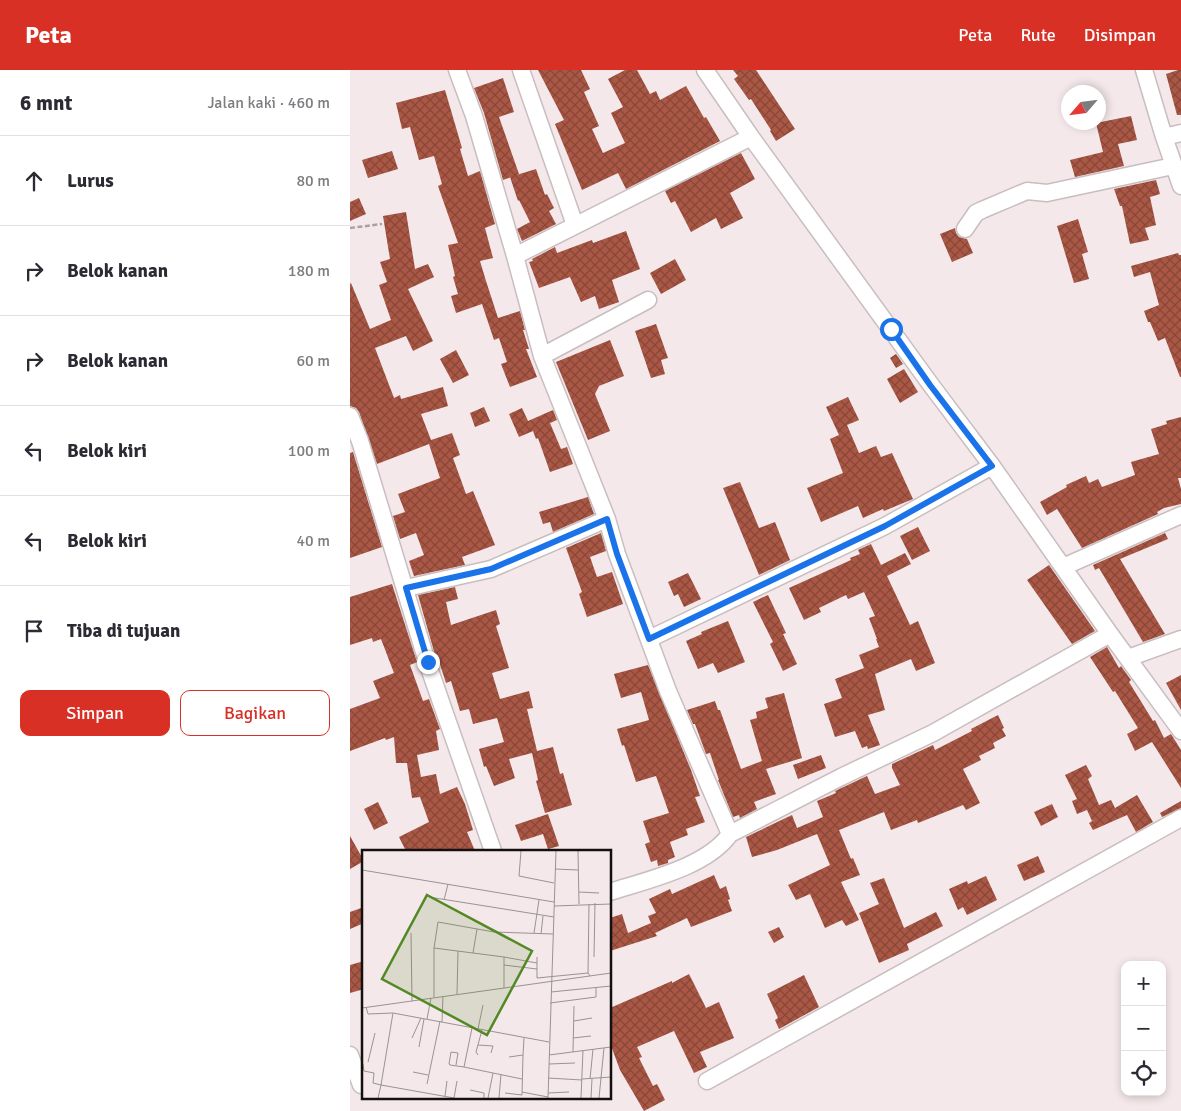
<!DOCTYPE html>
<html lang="id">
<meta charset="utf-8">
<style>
:root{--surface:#fff;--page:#f7f7f7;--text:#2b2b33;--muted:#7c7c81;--line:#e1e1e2;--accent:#d93025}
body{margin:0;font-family:Signika,sans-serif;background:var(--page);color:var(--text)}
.controls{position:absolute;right:15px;bottom:15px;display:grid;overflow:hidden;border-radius:10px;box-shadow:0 2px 8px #0003}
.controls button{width:45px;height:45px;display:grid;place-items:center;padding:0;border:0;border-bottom:1px solid var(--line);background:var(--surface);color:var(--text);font:25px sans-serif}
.compass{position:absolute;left:711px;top:15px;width:45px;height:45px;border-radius:50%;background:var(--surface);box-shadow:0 2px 8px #0003;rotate:242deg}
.stop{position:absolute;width:15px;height:15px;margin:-11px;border:4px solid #1a73e8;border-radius:50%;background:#fff}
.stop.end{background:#1a73e8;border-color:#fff;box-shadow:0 1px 5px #0008}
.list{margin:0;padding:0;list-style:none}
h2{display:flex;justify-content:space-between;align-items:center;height:65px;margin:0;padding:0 20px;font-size:21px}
h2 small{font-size:16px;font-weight:400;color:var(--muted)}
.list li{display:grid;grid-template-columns:32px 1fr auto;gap:15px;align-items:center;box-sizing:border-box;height:90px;padding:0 20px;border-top:1px solid var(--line)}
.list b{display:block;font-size:19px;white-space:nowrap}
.list em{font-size:16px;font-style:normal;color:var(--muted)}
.actions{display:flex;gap:10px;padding:15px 20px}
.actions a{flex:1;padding:11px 0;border:1px solid var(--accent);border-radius:10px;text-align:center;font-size:18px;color:var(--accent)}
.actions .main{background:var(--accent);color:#fff}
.icon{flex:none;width:28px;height:28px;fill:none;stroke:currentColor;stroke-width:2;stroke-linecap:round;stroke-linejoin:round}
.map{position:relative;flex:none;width:831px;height:1041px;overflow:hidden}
header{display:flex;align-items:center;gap:30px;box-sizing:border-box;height:70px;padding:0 25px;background:var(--accent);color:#fff}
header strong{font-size:24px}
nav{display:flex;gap:28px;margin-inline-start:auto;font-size:18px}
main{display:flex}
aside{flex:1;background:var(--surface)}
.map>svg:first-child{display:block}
</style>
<header>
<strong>Peta</strong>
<nav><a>Peta</a><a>Rute</a><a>Disimpan</a></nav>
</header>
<main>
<aside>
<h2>6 mnt<small>Jalan kaki · 460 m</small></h2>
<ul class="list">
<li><svg class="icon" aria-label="ahead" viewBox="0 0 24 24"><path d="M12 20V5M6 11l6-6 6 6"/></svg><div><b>Lurus</b></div><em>80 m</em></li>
<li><svg class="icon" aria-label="right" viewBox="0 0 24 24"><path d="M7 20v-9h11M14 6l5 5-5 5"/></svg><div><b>Belok kanan</b></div><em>180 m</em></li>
<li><svg class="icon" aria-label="right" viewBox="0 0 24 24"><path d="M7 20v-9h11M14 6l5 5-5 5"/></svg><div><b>Belok kanan</b></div><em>60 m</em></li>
<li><svg class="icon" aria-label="left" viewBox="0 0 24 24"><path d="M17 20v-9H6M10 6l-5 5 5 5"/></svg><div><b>Belok kiri</b></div><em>100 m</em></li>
<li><svg class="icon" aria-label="left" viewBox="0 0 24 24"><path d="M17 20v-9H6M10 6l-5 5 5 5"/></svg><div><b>Belok kiri</b></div><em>40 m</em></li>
<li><svg class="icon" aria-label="arrive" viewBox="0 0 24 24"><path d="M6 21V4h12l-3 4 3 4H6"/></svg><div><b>Tiba di tujuan</b></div></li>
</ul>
<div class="actions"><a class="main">Simpan</a><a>Bagikan</a></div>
</aside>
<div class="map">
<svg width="831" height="1041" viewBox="0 0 831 1041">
<defs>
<pattern id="building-cross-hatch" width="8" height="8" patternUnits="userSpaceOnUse" patternTransform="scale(1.25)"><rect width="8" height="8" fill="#aa5745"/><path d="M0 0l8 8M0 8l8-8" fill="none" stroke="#894738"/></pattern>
</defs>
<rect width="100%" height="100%" fill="#f4e8ea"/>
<path fill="url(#building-cross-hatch)" d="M188,0h43l9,19 -6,3 15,34 -7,3 11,24 22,-10 -14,-30 12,-6 -15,-28 17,-9h12l13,24 6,-3 4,9 26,-14 18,32 2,-1 14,24 -94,48 -8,-16 -36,17 -27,-66 9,-4z
M383,0h23l39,59 -19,12 -6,-10 1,-1 -20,-31 -2,1 -15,-21 4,-3z
M828,0h3v45h-4l-11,-41z
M153,8l11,34 -15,5 20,57 -16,6 -19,-67 -10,-25z
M95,20l17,58 -2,1 8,27 12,-5 15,53 -10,4 8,30 -13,3 6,20 12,37 22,-7 5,19h-2l6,19h-3l11,28 -27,10 -9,-23 6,-2 -8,-24 -5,2 -12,-36 -26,9 -5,-17 7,-2 -5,-17 2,-1 -7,-31 10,-2 -20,-57 4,-2 -8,-28 -15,4 -9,-33 -8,2 -6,-26z
M781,46l6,24 -19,4 6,22 -49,11 -5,-17 33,-8 -7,-29z
M42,81l6,18 -30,9 -6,-18z
M391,83l14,26 -25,14 13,25 -22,11 -5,-11 -25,14 -16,-31 -4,2 -6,-12z
M186,99l9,26 2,-1 7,14 -5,3 7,13 -34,17 -5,-12 13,-7 -11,-22 -1,1 -8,-24z
M806,110l4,14 -10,3 6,28 -11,3 4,12 -19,4 -8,-38h-2l-6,-17z
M9,128l7,16 -16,7v-19z
M56,142l9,57 13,-5 6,13 -26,12 25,52 -20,10 -7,-15 -31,12 19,50 6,-3 1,4 42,-12 5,19 -27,8 10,26 21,-7 8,22 -7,3 13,36 7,-3 22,54 -33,12 3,8 -51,11 -5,-15 15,-6 -8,-22 -16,6 -7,-23 12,-4 -7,-18 42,-16 -11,-34 -52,20 -18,-52 -3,-4 -6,-2v-122l1,-1 19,46 21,-9 -12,-35 8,-3 -7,-20 10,-3 -7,-43z
M728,149l10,33 -6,2 7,25 -15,4 -17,-57z
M605,158l1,5 3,4 8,2 6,14 -21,9 -12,-28z
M276,161l14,38 -28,11 7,22 -20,7 -4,-13 -14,6 -11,-25 -31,11 -10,-26 4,-1 -1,-2 23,-12 2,6 35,-13 1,3z
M828,183l1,2h2v122h-1l-15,-39 -7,3 -8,-19h-2l-4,-11 15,-6 -9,-33 -16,5 -3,-11z
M325,189l11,21 -25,14 -11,-21z
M306,254l12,34 -7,2 4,14 -14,4 -16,-47z
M260,270l14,36 -25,10 -4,8 15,37 -22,9 -32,-78z
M106,280l13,25 -16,8 -13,-24z
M546,284l7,10 -7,4 -6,-10z
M554,299l14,23 -18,11 -13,-24z
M498,327l11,23 -12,5 12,28 17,-7 5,11 11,-4 21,46 -29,12 -1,-2 -20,9 -5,-12 -37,16 -14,-34 36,-15 -13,-34 9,-4 -13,-28z
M134,337l6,14 -15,6 -5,-14z
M172,338l6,13 25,-11 4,10 -7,3 11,26 6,-2 6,17 -23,8 -12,-34 -2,1 -3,-8 -14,6 -10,-23z
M831,347v61h-3l3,11v15l-17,4 -7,4 1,2 -76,34 -25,-39 -10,6 -7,-13 27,-15 -1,-2 20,-9 3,7 9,-4 4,8 33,-12 -4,-13 28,-8 -8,-25 16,-5 -1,-3z
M3,382l29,95 -32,11v-105z
M390,412l19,46 16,-6 15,38 -31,15 -36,-87z
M238,427l6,17 -41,18 -3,-10 -7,2 -4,-12z
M568,457l12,24 -18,9 -12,-24z
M251,463l5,18 -16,6 7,20 15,-5 11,32 -36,13 -8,-23 3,-2 -16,-44z
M815,463l3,6 -48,20 45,75 -22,8 -44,-74 -4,2 -2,-5z
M521,474l10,21 24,-12 6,11 -24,12 23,49 8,-4 17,42 -19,8 -5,-12 -36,15 10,36 -17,5 12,30 -12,4 -1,-3 -5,2 -7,-17 -20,6 -11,-33 18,-6 -7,-19 29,-11 -5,-13 20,-8 -3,-8h1l-8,-21 6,-2 -11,-24 -16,7 -2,-4 -27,13 2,4 -17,8 -15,-32 62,-28 -1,-2 10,-4 -2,-4z
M699,495l46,66 -23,13 -45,-64z
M338,503l13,26 -17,8 -6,-13 -4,2 -6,-14z
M42,514l25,78 -7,3 13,36 6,-2 11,30 -4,2 3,19 -22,5 4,22 15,-3 4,20 17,-7 8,17 8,26 -6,2 8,19h-69l-7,-14 30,-15 -9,-25 -8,1 -5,-35h-11l-2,-26 -8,3 -1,-2 -35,13v-42l30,-11 -7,-17 21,-8 -13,-34 -8,3 -1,-4 -22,7v-48z
M105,517l3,12 -12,3 5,23 45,-15 4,14 -4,2 13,42 -17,5 8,26 29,-8 4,17 -6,1 10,42 16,-4 7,27 3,-1 9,32 -27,8 -9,-32 2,-1 -6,-27 -23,6 6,19 -21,8 -8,-20 -2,1 -5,-18 25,-7 -7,-24 -24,6 -4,-15 -9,2 -9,-30 -5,2 -9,-28h-2l-17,-60z
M418,525l18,38 -3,1 14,30 -14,7 -13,-27 3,-2 -20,-40z
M378,551l17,41 -27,11 -5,-10 -15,6 -12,-28 16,-7 -1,-2z
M757,577l12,21 2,-2 10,14 -2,2 24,39 2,-1 9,18 7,-4 10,16v38l-29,-46 -17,9 -8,-17 11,-6 -23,-37 -2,1 -23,-35z
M298,595l43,105 9,26 -5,1 10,25 -19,7 2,6 -18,7 5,15 -7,3v3l-10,3 -1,-6 -6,2 -6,-18 5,-2 -7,-21 26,-8 -13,-37 -20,6 -12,-37 -2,1 -5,-17 32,-9 -8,-28 -20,6 -7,-24z
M831,605v35l-15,-27z
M434,623l18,65 -36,11 10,25 -22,8 3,7 -17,9 -1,-3 -6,2 -15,-37h1l-9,-27 -4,1 -11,-30h-2l-6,-14 28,-9 3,9h2l21,59 21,-8 -12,-41 7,-2 -1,-6 12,-4 -3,-10z
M648,645l6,13 -2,1 4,7 -13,7 2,5 -16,8 2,4 -18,9 17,34 -14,7 -3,-5 -45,18 -1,-3 -26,10 -7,-18 -45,18 12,29 2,-1 7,17 -19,7 18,38 -13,6 -4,-6 -17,8 -15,-34 -14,6 -8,-15 42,-20 -13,-31 -40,16 -25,7 -6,-20 46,-22 5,13 26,-11 -6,-16 19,-8 -1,-2 32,-15 8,18 25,-9 -8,-17v-4l41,-19 2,5 37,-19 -1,-2z
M471,685l5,13 -28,11 -5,-14z
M736,695l6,11 -4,3 11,26 12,-5 4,8 22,-13 16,27 -17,10 -9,-17 -34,15 -4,-7 7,-4 -4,2 -5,-11 -10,4 -5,-13 5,-2 -12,-24z
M831,731v7l-19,9 -2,-4z
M28,732l10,21 -14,7 -10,-21z
M702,734l6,13 -17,9 -7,-14z
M198,744l11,32 -11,3 -5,-15 -22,7 -6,-16z
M0,766l14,25 -14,8z
M688,786l7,16 -21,9 -7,-16z
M364,805l6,14 6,-3 4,13 -2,1 4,11 -41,16 -4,-9 -32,15 2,3 -47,15v-33l12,-4 6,19 23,-10 -3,-7 8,-3 -7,-14 21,-10 2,5z
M636,806l11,24 -30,15 -4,-8 -5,3 -9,-21 18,-8 1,3z
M534,808l20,50 32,-16 7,14 -36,18 2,6 -30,13 -20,-50 20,-9 -9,-21z
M14,837v16l-14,6v-17z
M429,857l5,10 -10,6 -6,-11z
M14,891v28l-14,4v-28z
M339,904l17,34 13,-6 15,36 -34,14 7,15 -13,6 -20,-42 -37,16 5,10 -3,1 14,28 4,-2 8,16 -21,11 -24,-41 -10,-27v-35l62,-27v2z
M454,905l15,32 -40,22 -4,-9 3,-2 -11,-24z"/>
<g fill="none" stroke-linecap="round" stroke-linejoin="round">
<g stroke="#c9bebf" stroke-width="19">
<path id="street" d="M107,0l17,46 41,140
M171,0l54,155
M355,0l46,67 180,248 61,81 118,168 71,97
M794,0l20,67 17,49
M401,67l-236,119 27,100 65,163 10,35 51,137 62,143 111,-57 92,-44 177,-99
M814,67l17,-4
M615,159l11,-16 6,-3 45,-19 20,2 126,-27
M192,286l106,-56
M0,346l10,25 67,221 66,189
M713,497l118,-52
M56,518l85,-19 116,-50
M299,569l236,-113 107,-60
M778,588l53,-19
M260,822c37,-12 97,-25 120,-58
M0,985l11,30
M357,1011l474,-263"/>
</g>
<path stroke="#aaa1a2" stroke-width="2.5" stroke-dasharray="5 2.5" stroke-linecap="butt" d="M0,158l32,-4"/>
<use href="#street" stroke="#fff" stroke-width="16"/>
</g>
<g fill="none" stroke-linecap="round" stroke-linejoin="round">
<path stroke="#1a73e8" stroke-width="6" d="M78,592l-22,-74 85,-19 116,-50 10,35 32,85 236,-113 107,-60 -62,-81 -39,-56"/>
</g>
<g transform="translate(12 780)">
<rect width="249" height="249" fill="#f4e8ea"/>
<path fill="none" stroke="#9a9293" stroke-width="1" d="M159,1l-2,25 35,7M216,1l1,53M193,19l23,1M0,20l192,32M217,42l20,1M67,47l125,20M82,50l4,-16M192,56l57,-2M49,83l1,68M172,83l5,-33M179,84l2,-18M72,98l4,-26 56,10 59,2M111,103l4,-24M142,107l33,6M175,107v21l51,-5 2,3M232,107l1,-54M142,115l33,4M226,123l1,-69M189,142l60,-6M95,144l1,-43M72,147v-49l70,9v31M188,153l46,-6v-10M4,157l2,7 25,-1 156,29M0,158l249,-35M65,169l4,-21M212,171l18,-3M80,172l1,-26M116,179l5,-24M50,188l9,-20M211,188l18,-2M116,195l15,1 -2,7M57,197l5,-28M211,202l1,-46M116,205l-2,-3 6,-22M161,205l1,-17M187,205l62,-8M6,212l7,-29M1,214l1,7 10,2 -1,10 8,2 12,-72M187,214l26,-1M94,215l2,-12 -7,-1 -2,12 1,1 14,2 8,-39M102,217l58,12M51,222l15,3M186,228l34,2M220,229l29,-2M228,229l3,-30M65,234l13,-63M108,240l14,3v5M160,242l26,5M143,243l17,2 1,-40 -14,2M186,243l21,-1M83,246l2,-15M16,248l3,-13 73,13 3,-17M126,248l5,-25M137,248l2,-24M186,248l8,-247M219,248l2,-48M229,248l1,-19M237,248l5,-50"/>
<path fill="#528924" fill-opacity="0.15" stroke="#528924" stroke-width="2.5" d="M65,45l105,56 -45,84 -105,-56z"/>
<rect width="249" height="249" fill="none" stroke="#141010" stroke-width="2.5"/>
</g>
</svg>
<div class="controls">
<button>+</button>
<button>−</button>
<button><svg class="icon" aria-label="locate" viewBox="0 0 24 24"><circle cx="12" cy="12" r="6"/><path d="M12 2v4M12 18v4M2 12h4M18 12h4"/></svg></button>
</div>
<svg class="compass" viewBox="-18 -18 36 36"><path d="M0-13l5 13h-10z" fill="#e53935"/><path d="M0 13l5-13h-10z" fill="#7c7c81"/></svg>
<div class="stop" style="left:541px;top:259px"></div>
<div class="stop end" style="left:78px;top:592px"></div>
</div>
</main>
